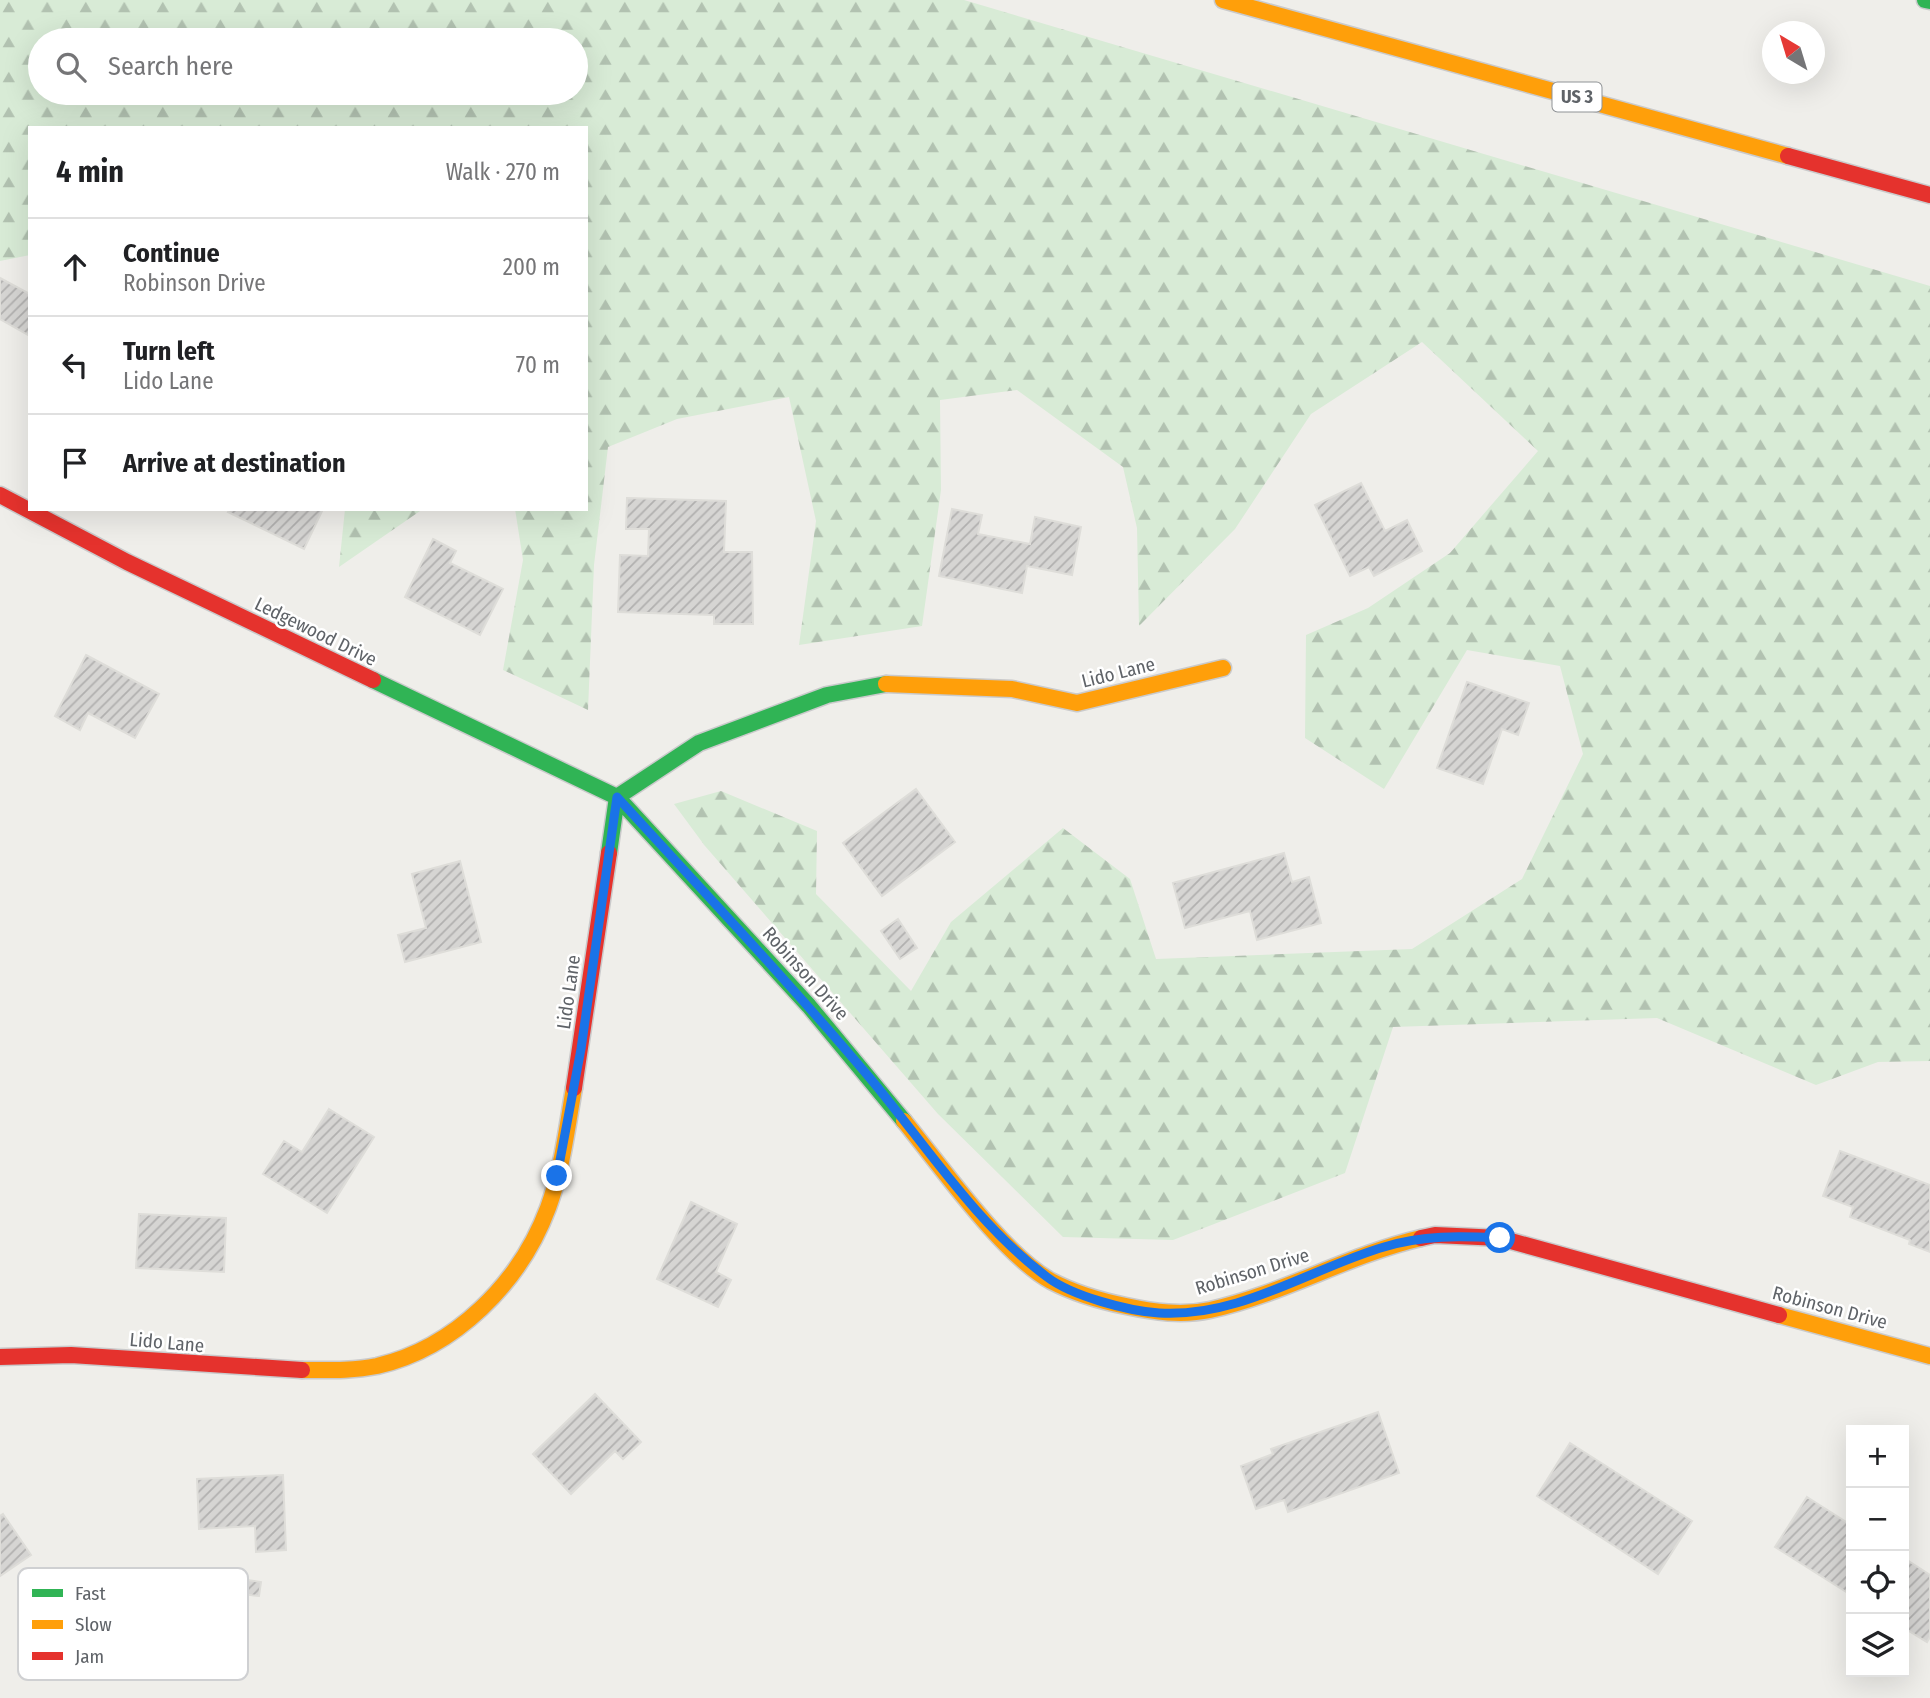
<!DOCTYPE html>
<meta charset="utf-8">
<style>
:root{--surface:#fff;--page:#f2f2f2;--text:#202124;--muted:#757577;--line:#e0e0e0}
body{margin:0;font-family:"Fira Sans Condensed",sans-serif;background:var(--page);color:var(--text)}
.controls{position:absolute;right:21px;bottom:21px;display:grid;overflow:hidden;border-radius:0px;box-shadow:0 7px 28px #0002}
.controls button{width:63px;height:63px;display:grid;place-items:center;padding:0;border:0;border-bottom:2px solid var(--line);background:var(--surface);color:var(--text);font:35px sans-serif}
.compass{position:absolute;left:1762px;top:21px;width:63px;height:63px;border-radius:50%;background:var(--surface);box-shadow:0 7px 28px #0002;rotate:322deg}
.stop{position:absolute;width:21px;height:21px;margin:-16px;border:5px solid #1a73e8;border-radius:50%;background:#fff}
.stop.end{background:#1a73e8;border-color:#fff;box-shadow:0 2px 7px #0008}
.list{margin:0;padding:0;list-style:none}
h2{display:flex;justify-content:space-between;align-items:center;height:91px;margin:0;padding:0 28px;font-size:30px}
h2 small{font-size:23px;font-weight:400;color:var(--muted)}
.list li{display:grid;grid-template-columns:46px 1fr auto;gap:21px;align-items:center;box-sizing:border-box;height:98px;padding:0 28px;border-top:2px solid var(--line)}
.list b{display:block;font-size:26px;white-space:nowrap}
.list p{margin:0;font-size:23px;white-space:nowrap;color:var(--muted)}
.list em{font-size:23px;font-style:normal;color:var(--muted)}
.icon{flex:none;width:38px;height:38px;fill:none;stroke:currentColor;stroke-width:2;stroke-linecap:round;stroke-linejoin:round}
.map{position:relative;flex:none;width:1930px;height:1698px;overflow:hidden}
.search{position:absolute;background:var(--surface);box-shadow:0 7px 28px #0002;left:28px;top:28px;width:560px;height:77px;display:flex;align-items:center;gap:18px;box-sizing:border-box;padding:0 24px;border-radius:38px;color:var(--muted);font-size:26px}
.panel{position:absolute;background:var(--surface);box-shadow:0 7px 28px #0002;left:28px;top:126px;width:560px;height:385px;border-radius:0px}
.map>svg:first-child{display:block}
</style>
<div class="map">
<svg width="1930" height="1698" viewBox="0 0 1930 1698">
<defs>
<pattern id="forest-firs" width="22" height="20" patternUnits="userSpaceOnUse" patternTransform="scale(1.75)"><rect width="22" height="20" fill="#d8ebd6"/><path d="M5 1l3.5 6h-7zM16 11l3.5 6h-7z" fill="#b2c2b1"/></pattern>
<pattern id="building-hatch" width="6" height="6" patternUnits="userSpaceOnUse" patternTransform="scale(1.75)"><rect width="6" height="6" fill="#d6d5d3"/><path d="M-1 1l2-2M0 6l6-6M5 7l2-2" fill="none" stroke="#b1b0af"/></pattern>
</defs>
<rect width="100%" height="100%" fill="#efeeea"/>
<path fill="url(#forest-firs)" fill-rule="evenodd" d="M0,0h964l966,286v775l-52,1 -62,23 -159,-67 -264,9 -48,146 -172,67 -110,-3 -125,-123 -233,-268 -31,-42 47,-13 96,40 -1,63 95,97 40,-69 112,-94 67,51 26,80 256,-10 110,-70 61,-125 -23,-88 -93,-16 -83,139 -79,-51 1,-103 62,-27 82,-55 88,-102 -116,-109 -111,72 -76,115 -96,97 -2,-98 -14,-61 -106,-77 -77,10 1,90 -19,136 -123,19 17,-124 -27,-124 -112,22 -69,28 -14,118 -6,145 -85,-40 20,-110 -8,-51h71v-381h-556v127l-30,6zM40,40h536v53h-536z
M345,509h78l-84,58z"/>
<path fill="url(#building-hatch)" stroke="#deddd9" stroke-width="2" d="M0,278l30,16v42l-30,-17z
M1361,483l24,48 22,-11 15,31 -48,25 -5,-9 -19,9 -35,-71z
M627,498l99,3 -2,51h28l1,72h-39v-9l-96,-3 2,-57 28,1 1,-27h-23z
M230,509h93l-19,40 -76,-37z
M952,509l30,6 -4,19 52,10 5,-27 46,10 -9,48 -45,-9 -5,27 -83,-17z
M433,539l23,12 -6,12 53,26 -23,46 -75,-38z
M86,655l73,39 -24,44 -47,-25 -8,17 -25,-14z
M1467,682l62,21 -11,32 -16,-6 -19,55 -46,-16z
M916,789l39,53 -73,54 -39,-53z
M1284,853l8,29 17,-5 12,46 -64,17 -7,-29 -65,17 -12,-45z
M460,861l21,81 -76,20 -7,-27 28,-7 -14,-54z
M898,919l19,29 -17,11 -19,-28z
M329,1109l45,28 -47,76 -64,-39 21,-33 18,11z
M1840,1151l90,34v67l-21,-8 1,-4 -60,-23 3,-10 -30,-11z
M691,1202l46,22 -21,48 15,8 -13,27 -61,-28z
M139,1214l87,4 -2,54 -88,-4z
M595,1394l46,48 -18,17 -8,-8 -44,43 -38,-40z
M1378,1412l21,61 -111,39 -4,-12 -28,9 -15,-43 32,-12 -2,-5z
M1570,1443l122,78 -34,53 -121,-78z
M283,1475l3,75 -30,2 -1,-26 -56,3 -2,-50z
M1807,1497l44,28v70l-76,-48z
M3,1514l28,41 -31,21v-60z
M1904,1558l26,17v62l-3,5 -23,-14z
M227,1577l34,5 -2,14 -34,-4z"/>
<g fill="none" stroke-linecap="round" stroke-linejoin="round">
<g stroke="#cacacb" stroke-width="19">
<path id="fast" d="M1925,0l5,1
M373,680l244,117 192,209 95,115
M609,853l8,-56 82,-54 128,-48 59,-11"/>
</g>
<g stroke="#cacacb" stroke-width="19">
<path id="slow" d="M1223,0l565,156
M886,684l126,5 65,14 146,-35
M904,1121c37,45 98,133 147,160 23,12 50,20 75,25 28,6 56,10 84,4 73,-16 138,-55 211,-72
M1779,1315l151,41
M302,1370c25,0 50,1 75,-4 78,-18 143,-83 171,-158 14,-38 19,-80 26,-120"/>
</g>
<g stroke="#cacacb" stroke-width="19">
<path id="jam" d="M1788,156l142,39
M0,495l127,67 246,118
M574,1088l35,-235
M1421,1238l14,-3 65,3 279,77
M0,1357l71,-2 231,15"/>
</g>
<use href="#fast" stroke="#30b455" stroke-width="16"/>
<use href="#slow" stroke="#ff9f0a" stroke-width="16"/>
<use href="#jam" stroke="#e5322d" stroke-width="16"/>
</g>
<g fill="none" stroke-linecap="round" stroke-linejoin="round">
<path stroke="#1a73e8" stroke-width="9" d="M557,1176l24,-127 36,-252c85,93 171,184 252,280 57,68 107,147 178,200 25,19 81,34 112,36 81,5 150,-44 225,-66 39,-12 75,-11 116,-9"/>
</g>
<g text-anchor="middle" stroke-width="5" stroke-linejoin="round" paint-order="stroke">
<rect fill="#fff" stroke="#8f9295" stroke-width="2" x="1552.5" y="82.5" width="49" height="29" rx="5"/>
<g font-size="18" font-weight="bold" fill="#5f6368">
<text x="1577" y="103">US 3</text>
</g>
<g font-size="19" fill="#5f6368" stroke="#fff">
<text transform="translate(316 631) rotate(26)" y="7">Ledgewood Drive</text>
<text transform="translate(1118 672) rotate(-14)" y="7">Lido Lane</text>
<text transform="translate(806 973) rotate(48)" y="7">Robinson Drive</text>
<text transform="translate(568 992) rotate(-82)" y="7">Lido Lane</text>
<text transform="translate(1252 1271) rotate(-17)" y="7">Robinson Drive</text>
<text transform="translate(1830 1307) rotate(15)" y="7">Robinson Drive</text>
<text transform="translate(167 1342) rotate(5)" y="7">Lido Lane</text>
</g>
</g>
<rect x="18" y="1568" width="230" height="112" rx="10" fill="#fff" stroke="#cfd0d2" stroke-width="2"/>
<rect x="32" y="1589" width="31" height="8" fill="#30b455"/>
<rect x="32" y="1620" width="31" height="9" fill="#ff9f0a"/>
<rect x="32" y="1652" width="31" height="8" fill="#e5322d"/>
<g font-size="19" fill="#5f6368">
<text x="75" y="1600">Fast</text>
<text x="75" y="1631">Slow</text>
<text x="75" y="1663">Jam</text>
</g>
</svg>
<div class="controls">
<button>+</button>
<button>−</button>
<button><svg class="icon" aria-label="locate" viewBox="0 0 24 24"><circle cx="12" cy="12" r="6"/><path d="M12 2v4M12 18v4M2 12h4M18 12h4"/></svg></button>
<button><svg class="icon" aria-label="layers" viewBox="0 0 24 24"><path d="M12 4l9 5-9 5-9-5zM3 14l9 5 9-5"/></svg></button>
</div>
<svg class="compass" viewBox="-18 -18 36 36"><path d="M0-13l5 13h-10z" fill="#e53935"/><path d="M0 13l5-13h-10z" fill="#757577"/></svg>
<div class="stop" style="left:1500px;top:1238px"></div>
<div class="stop end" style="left:557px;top:1176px"></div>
<div class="search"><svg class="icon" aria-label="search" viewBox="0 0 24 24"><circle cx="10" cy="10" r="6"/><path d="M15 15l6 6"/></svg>Search here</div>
<section class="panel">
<h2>4 min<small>Walk · 270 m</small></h2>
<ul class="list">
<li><svg class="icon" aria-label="ahead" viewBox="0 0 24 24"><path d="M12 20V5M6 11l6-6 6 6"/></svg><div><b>Continue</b><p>Robinson Drive</p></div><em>200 m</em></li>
<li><svg class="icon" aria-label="left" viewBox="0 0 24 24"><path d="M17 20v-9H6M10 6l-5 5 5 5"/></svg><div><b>Turn left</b><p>Lido Lane</p></div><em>70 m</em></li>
<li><svg class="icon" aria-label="arrive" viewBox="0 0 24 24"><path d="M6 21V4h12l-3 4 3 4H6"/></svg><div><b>Arrive at destination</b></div></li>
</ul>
</section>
</div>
